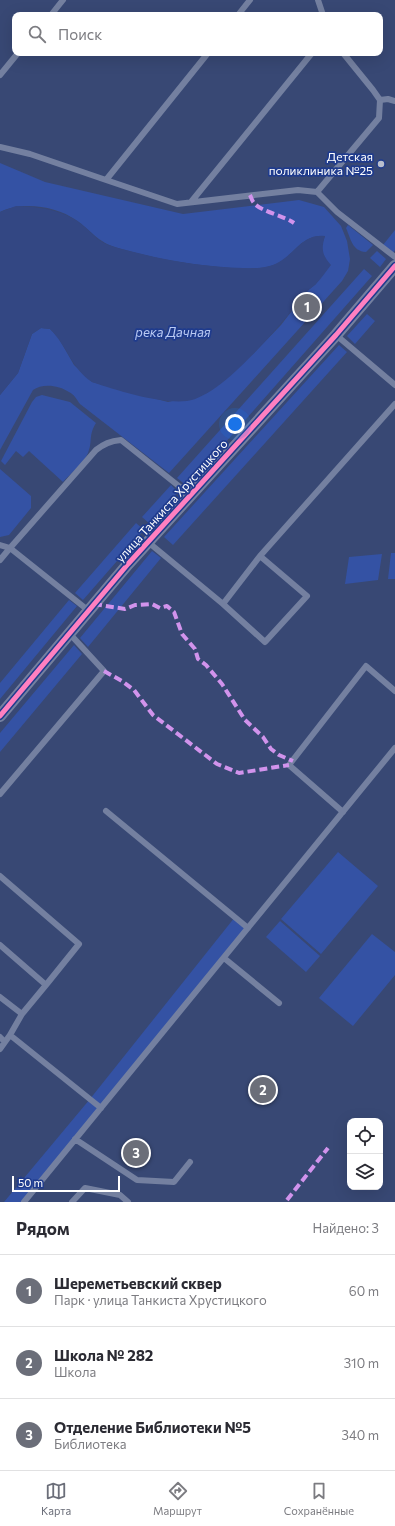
<!DOCTYPE html>
<html lang="ru">
<meta charset="utf-8">
<style>
:root{--surface:#fff;--page:#f2f2f3;--text:#2b2b33;--muted:#7c7c81;--line:#e1e1e2;--accent:#6b6e79}
body{margin:0;font-family:Commissioner,sans-serif;background:var(--page);color:var(--text)}
.controls{position:absolute;right:12px;bottom:12px;display:grid;overflow:hidden;border-radius:8px;box-shadow:0 4px 16px #0002}
.controls button{width:36px;height:36px;display:grid;place-items:center;padding:0;border:0;border-bottom:1px solid var(--line);background:var(--surface);color:var(--text);font:20px sans-serif}
.scale{position:absolute;left:12px;bottom:10px;width:108px;box-sizing:border-box;padding-left:4px;border:2px solid #fff;border-top:0;font-size:11px;line-height:14px;white-space:nowrap;color:#fff;-webkit-text-stroke:3px #1f3b8d;paint-order:stroke}
.you{position:absolute;left:235px;top:424px;width:14px;height:14px;margin:-10px;border:3px solid #fff;border-radius:50%;background:#1a73e8;box-shadow:0 0 0 6px #1a73e833}
.badge{display:grid;place-items:center;width:26px;height:26px;border-radius:50%;background:var(--accent);color:#fff;font-size:13px;font-weight:700}
.pin{position:absolute;translate:-50% -50%;border:2px solid #fff;box-shadow:0 1px 4px #0006}
.list{margin:0;padding:0;list-style:none}
h2{display:flex;justify-content:space-between;align-items:center;height:52px;margin:0;padding:0 16px;font-size:17px}
h2 small{font-size:13px;font-weight:400;color:var(--muted)}
.list li{display:grid;grid-template-columns:26px 1fr auto;gap:12px;align-items:center;box-sizing:border-box;height:72px;padding:0 16px;border-top:1px solid var(--line)}
.list b{display:block;font-size:15px;white-space:nowrap}
.list p{margin:0;font-size:13px;white-space:nowrap;color:var(--muted)}
.list em{font-size:13px;font-style:normal;color:var(--muted)}
.icon{flex:none;width:22px;height:22px;fill:none;stroke:currentColor;stroke-width:2;stroke-linecap:round;stroke-linejoin:round}
.map{position:relative;flex:none;width:395px;height:1202px;overflow:hidden}
.search{position:absolute;background:var(--surface);box-shadow:0 4px 16px #0002;left:12px;right:12px;top:12px;height:44px;display:flex;align-items:center;gap:10px;box-sizing:border-box;padding:0 14px;border-radius:8px;color:var(--muted);font-size:15px}
.sheet{height:268px;background:var(--surface)}
nav{display:flex;justify-content:space-around;align-items:center;box-sizing:border-box;height:56px;border-top:1px solid var(--line);background:var(--surface);font-size:11px;color:var(--muted)}
nav a{display:grid;justify-items:center;gap:2px}
nav .on{color:var(--accent)}
.map>svg:first-child{display:block}
</style>
<div class="map">
<svg width="395" height="1202" viewBox="0 0 395 1202">
<rect width="100%" height="100%" fill="#384874"/>
<path fill="#3452a4" d="M0,163l45,19 138,32 116,-14 25,7 17,19 6,15 3,18 -2,12 -6,10 -173,192 -89,-69c-3,-4 -6,-10 -11,-12 -10,-7 -27,-9 -36,-2l-33,60v-55l18,-22 14,-39 9,-6 9,1 8,8 16,28 18,17 76,20 39,-9 47,-40 27,-28 27,-35 8,-6 7,-28 -2,-9 4,-11c-27,-1 -30,21 -51,29 -13,5 -29,3 -43,3 -39,-3 -76,-9 -113,-20 -21,-6 -26,-17 -42,-28 -20,-14 -54,-19 -76,-8z
M348,225l25,20 -7,7c-14,-1 -15,-13 -20,-24z
M395,230v20l-2,3 -10,-8z
M377,251l9,8 -6,8 -10,-9z
M364,269l8,7 -185,210 -10,-8z
M367,314l8,7 -20,23 -8,-8z
M339,345l8,7 -174,193 -9,-8z
M42,395l28,7 26,21c-8,13 -3,18 -8,30 -4,10 -18,21 -25,29l-34,-31 -6,6 -7,-6 -11,14 -4,-4 31,-59 4,-5z
M0,469l31,27v12l-22,27 -9,2z
M171,485l7,7 -28,32 -8,-7z
M136,523l8,7 -61,70 -8,-7z
M152,551l9,7 -73,89 -8,-9z
M391,553h4v26h-7z
M382,554l-4,26 -33,4 4,-27z
M69,600l8,6 -77,93v-16z
M74,645l8,9 -82,98v-19z
M338,852l40,34 -57,68 -40,-35z
M235,917l13,11 -224,274h-20l86,-103z
M280,921l40,35 -14,16 -40,-35z
M372,934l23,18v23l-42,51 -34,-28z"/>
<path fill="#334783" d="M16,206c25,1 50,4 69,21 7,6 12,13 21,17 10,4 21,6 32,9 35,9 69,14 105,15 12,1 26,0 36,-6 16,-9 25,-29 46,-26 -4,13 -3,19 6,29 -5,6 -9,13 -15,19 -3,3 -7,5 -9,8 -23,28 -83,104 -120,109 -26,3 -69,-10 -95,-19 -20,-13 -25,-36 -42,-53l-9,-1 -9,6 -14,39 -18,22v-183z"/>
<g fill="none" stroke-linecap="round" stroke-linejoin="round">
<path stroke="#7480a0" stroke-width="6" d="M318,0l5,15
M51,15l12,-15
M238,15l12,-15
M208,53l-102,127 71,24 121,-14 19,2 20,20 58,45
M343,53l30,37 7,10 8,-1 7,2
M0,75l18,-22
M0,147l30,7 76,26
M317,192l62,-74 1,-18
M191,202l121,-149
M336,335l59,50
M148,542l75,62 37,-48 135,-152
M0,545l10,3 86,-98c8,-6 14,-9 25,-10l69,55
M0,560l10,-12 79,63
M223,604l42,38 42,-46 -47,-40
M0,794l104,-123 -35,-38
M106,811l142,117
M343,812l-54,-47 77,-99 29,25
M0,876l79,68 -33,41
M0,945l46,40 -24,29 -12,21 91,73
M224,958l55,45
M0,997l22,17
M0,1037l5,5 5,-7
M0,1049l5,-7
M75,1139l62,41 37,2 16,-20
M24,1202l371,-454
M72,1202l13,-14 35,7 8,7"/>
<path stroke="#7480a0" stroke-width="12" d="M0,716l128,-152 208,-229 59,-69"/>
<path stroke="#d193ec" stroke-width="4" stroke-dasharray="8 4" stroke-linecap="butt" d="M250,195c1,2 2,6 4,8 6,8 30,13 40,20
M94,604l31,5 10,-4 17,-1 8,4 7,-2 7,6 8,22 13,15 3,10 8,6 16,19 23,36 18,17 8,12 8,6 14,6
M104,671l18,10 12,9 19,25 64,49 22,9 50,-8
M287,1200l41,-52"/>
<g stroke="#1f3b8d" stroke-width="8">
<path id="cycleway" d="M0,716l128,-152 208,-229 59,-69"/>
</g>
<use href="#cycleway" stroke="#ff80c0" stroke-width="5"/>
</g>
<circle fill="#b9bfce" stroke="#1f3b8d" stroke-width="1.5" cx="381" cy="164" r="4"/>
<g text-anchor="middle" stroke-width="3.5" stroke-linejoin="round" paint-order="stroke">
<g font-size="12" fill="#fff" stroke="#1f3b8d" text-anchor="end">
<text x="373" y="161">Детская<tspan x="373" dy="14">поликлиника №25</tspan></text>
</g>
<g font-size="12" fill="#fff" stroke="#1f3b8d">
<text transform="translate(172 501) rotate(-48)" y="4">улица Танкиста Хрустицкого</text>
</g>
<g font-size="13" font-style="italic" fill="#b9c9f3" stroke="#1f3b8d">
<text x="173" y="337">река Дачная</text>
</g>
</g>
</svg>
<div class="controls">
<button><svg class="icon" aria-label="locate" viewBox="0 0 24 24"><circle cx="12" cy="12" r="6"/><path d="M12 2v4M12 18v4M2 12h4M18 12h4"/></svg></button>
<button><svg class="icon" aria-label="layers" viewBox="0 0 24 24"><path d="M12 4l9 5-9 5-9-5zM3 14l9 5 9-5"/></svg></button>
</div>
<div class="scale">50 m</div>
<div class="you"></div>
<div class="pin badge" style="left:307px;top:307px">1</div>
<div class="pin badge" style="left:263px;top:1090px">2</div>
<div class="pin badge" style="left:136px;top:1153px">3</div>
<div class="search"><svg class="icon" aria-label="search" viewBox="0 0 24 24"><circle cx="10" cy="10" r="6"/><path d="M15 15l6 6"/></svg>Поиск</div>
</div>
<section class="sheet">
<h2>Рядом<small>Найдено: 3</small></h2>
<ul class="list">
<li><span class="badge">1</span><div><b>Шереметьевский сквер</b><p>Парк · улица Танкиста Хрустицкого</p></div><em>60 m</em></li>
<li><span class="badge">2</span><div><b>Школа № 282</b><p>Школа</p></div><em>310 m</em></li>
<li><span class="badge">3</span><div><b>Отделение Библиотеки №5</b><p>Библиотека</p></div><em>340 m</em></li>
</ul>
</section>
<nav>
<a class="on"><svg class="icon" aria-label="map" viewBox="0 0 24 24"><path d="M3 6l6-2 6 2 6-2v14l-6 2-6-2-6 2zM9 4v14M15 6v14"/></svg>Карта</a>
<a><svg class="icon" aria-label="directions" viewBox="0 0 24 24"><path d="M12 3l9 9-9 9-9-9zM9 14v-3h6M13 9l2 2-2 2"/></svg>Маршрут</a>
<a><svg class="icon" aria-label="saved" viewBox="0 0 24 24"><path d="M7 4h10v16l-5-4-5 4z"/></svg>Сохранённые</a>
</nav>
